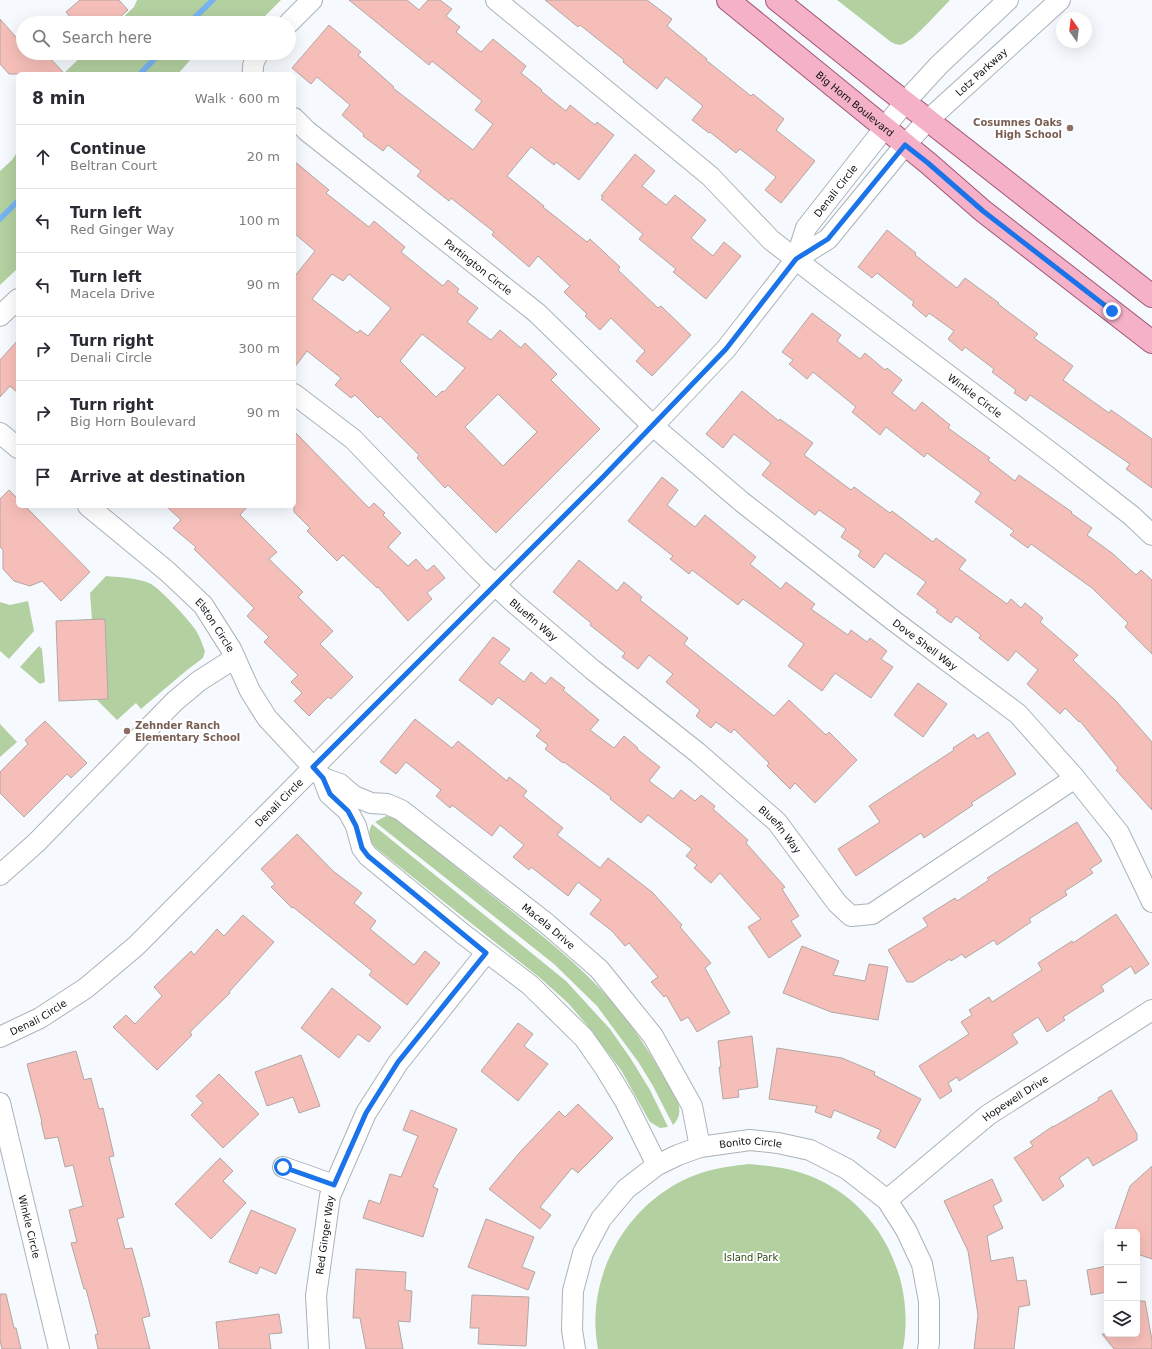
<!DOCTYPE html>
<meta charset="utf-8">
<style>
:root{--surface:#fff;--page:#f7f7f7;--text:#2b2b33;--muted:#7c7c81;--line:#e1e1e2}
body{margin:0;font-family:"DejaVu Sans",sans-serif;background:var(--page);color:var(--text)}
.controls{position:absolute;right:12px;bottom:12px;display:grid;overflow:hidden;border-radius:6px;box-shadow:0 4px 16px #0002}
.controls button{width:36px;height:36px;display:grid;place-items:center;padding:0;border:0;border-bottom:1px solid var(--line);background:var(--surface);color:var(--text);font:20px sans-serif}
.compass{position:absolute;left:1056px;top:12px;width:36px;height:36px;border-radius:50%;background:var(--surface);box-shadow:0 4px 16px #0002;rotate:346deg}
.stop{position:absolute;width:12px;height:12px;margin:-9px;border:3px solid #1a73e8;border-radius:50%;background:#fff}
.stop.end{background:#1a73e8;border-color:#fff;box-shadow:0 1px 4px #0008}
.list{margin:0;padding:0;list-style:none}
h2{display:flex;justify-content:space-between;align-items:center;height:52px;margin:0;padding:0 16px;font-size:17px}
h2 small{font-size:13px;font-weight:400;color:var(--muted)}
.list li{display:grid;grid-template-columns:26px 1fr auto;gap:12px;align-items:center;box-sizing:border-box;height:64px;padding:0 16px;border-top:1px solid var(--line)}
.list b{display:block;font-size:15px;white-space:nowrap}
.list p{margin:0;font-size:13px;white-space:nowrap;color:var(--muted)}
.list em{font-size:13px;font-style:normal;color:var(--muted)}
.icon{flex:none;width:22px;height:22px;fill:none;stroke:currentColor;stroke-width:2;stroke-linecap:round;stroke-linejoin:round}
.map{position:relative;flex:none;width:1152px;height:1349px;overflow:hidden}
.search{position:absolute;background:var(--surface);box-shadow:0 4px 16px #0002;left:16px;top:16px;width:280px;height:44px;display:flex;align-items:center;gap:10px;box-sizing:border-box;padding:0 14px;border-radius:22px;color:var(--muted);font-size:15px}
.panel{position:absolute;background:var(--surface);box-shadow:0 4px 16px #0002;left:16px;top:72px;width:280px;height:436px;border-radius:6px}
.map>svg:first-child{display:block}
</style>
<div class="map">
<svg width="1152" height="1349" viewBox="0 0 1152 1349">
<rect width="100%" height="100%" fill="#f6faff"/>
<path fill="#b3d0a0" d="M137,0h144l-18,18 -10,5h-136l17,-16z
M837,0h113c-9,9 -37,41 -47,44 -4,2 -8,0 -12,-2z
M85,53h111l-18,21h-115z
M18,151v117l-18,17v-114l12,-11z
M106,576c12,1 31,2 43,7 10,4 39,36 46,46 5,7 7,15 10,22l-2,7 -16,12 -46,39 -5,-6 -19,17 -20,-20 11,-1 -3,-79h-13l-2,-27z
M28,601l6,30 -25,28 -9,-8v-49l10,3z
M39,646l3,3 3,33 -5,2 -20,-17z
M0,724l17,18 -17,15z
M386,816l6,1 8,4c36,30 72,59 109,88 35,28 69,55 99,88 22,25 40,52 56,80 9,14 24,33 9,48l-20,-39 -14,-23 -42,-57 -43,-42 -179,-142z
M372,824l194,157 44,48 21,30 19,31 18,37 -8,1 -10,-6 -29,-52 -35,-46 -18,-21 -29,-26 -163,-129c-7,-8 -9,-14 -4,-24z
M749,1164c23,2 44,4 66,14 65,28 101,102 88,171h-305c-14,-73 30,-150 100,-175 16,-6 34,-8 51,-10z"/>
<g fill="none" stroke-linecap="round" stroke-linejoin="round">
<path stroke="#77b3f1" stroke-width="5.5" d="M189,23l24,-23
M140,74l20,-21
M0,219l18,-18"/>
</g>
<path fill="#f6beb8" stroke="#b1a7a5" fill-rule="evenodd" d="M80,0h39l9,10 -15,13h-38l-9,-11z
M349,0h58l12,10 9,-10h12l12,9 -6,7 14,11 -4,5 25,20 12,-13 33,27 -5,7 21,17 -1,1 25,20 4,-6 25,20 2,-3 17,13 -35,45 -23,-18 -2,3 -23,-18 -24,29 37,30 -1,1 44,35 3,-3 30,28 -2,3 40,38 3,-2 30,29 -39,41 -16,-15 9,-10 -34,-33 -11,12 -15,-14 2,-2 -23,-22 6,-6 -32,-30 -9,11 -37,-32 2,-3 -43,-34 -2,3 -32,-25 4,-5 -33,-26 -5,6 -20,-15 1,-2 -22,-19 8,-10 -33,-28 -6,7 -19,-16 37,-43 32,27 -3,3 36,32 -1,1 80,62 20,-26 -18,-14 7,-9 -50,-40 -3,4z
M545,0h102l25,19 -5,7 40,33 -1,1 45,36 2,-2 31,25 -8,11 39,31 -34,42 -16,-13 11,-13 -36,-28 -4,4 -26,-21 -1,1 -17,-13 11,-14 -37,-29 -9,12 -34,-27 1,-2 -44,-35 -2,2z
M0,19l23,26v8h22l20,21h-56l-9,-10z
M635,154l20,17 -13,15 24,19 9,-10 31,25 -15,18 22,18 11,-14 17,14 -35,43 -33,-27 3,-3 -37,-30 4,-5 -42,-35 2,-2 -2,-1z
M294,161l35,29 -3,3 43,34 5,-6 31,26 -4,5 42,34 5,-6 11,9 -2,3 21,16 -11,14 24,18 9,-10 21,18 4,-5 32,31 -6,6 49,49 -104,104 -48,-48 -3,3 -28,-30 2,-3 -39,-39 -2,2 -23,-23 -4,3 -16,-13 6,-7 -34,-27 -13,17v-91l21,-26 -21,-18zM332,274l11,7 6,-7 42,34 -23,28 -8,-6 -3,3 -45,-34zM422,334l43,34 -21,24 -2,-1 -6,6 -36,-36zM498,394l39,38 -34,34 -38,-39z
M887,230l29,23 -1,2 42,33 8,-10 34,25 -1,1 40,30 -4,4 39,28 -10,14 46,33 2,-3 41,29v49l-26,-19 4,-5 -100,-69 -4,6 -12,-8 2,-3 -24,-18 2,-3 -29,-22 -3,4 -14,-12 6,-8 -25,-18 -3,4 -14,-12 2,-3 -37,-29 -5,5 -14,-11z
M812,313l29,22 -4,6 23,18 5,-6 20,17 2,-2 15,12 -10,13 23,18 7,-9 28,23 -2,3 42,30 -2,2 27,21 4,-6 53,37 -1,1 21,15 -5,7 25,18 24,22 5,-5 11,10v74l-27,-27 3,-4 -36,-35 -61,-44 -3,4 -18,-13 4,-4 -39,-29 6,-9 -54,-40 -3,4 -38,-30 -6,8 -28,-23 4,-5 -43,-35 -6,7 -18,-15 4,-4 -11,-8z
M18,340v53l-8,-7 -10,11v-37z
M742,391l37,30 1,-2 33,24 -9,12 47,35 3,-3 36,26 2,-2 41,31 3,-4 30,22 -7,9 48,35 4,-5 10,9 4,-5 18,15 -3,4 38,33 -5,5 44,42 35,40v68l-36,-40 2,-2 -38,-47 -1,1 -14,-14 -5,6 -33,-30 11,-14 -22,-19 -8,10 -29,-23 2,-3 -25,-19 -5,7 -15,-11 2,-2 -21,-16 9,-12 -41,-29 -11,15 -16,-12 3,-5 -20,-14 5,-8 -27,-19 -4,5 -53,-40 9,-12 -37,-29 -11,14 -17,-14z
M294,431l75,77 5,-5 11,10 -2,2 18,18 -13,14 20,19 8,-7 11,12 7,-6 11,13 -18,15 5,6 -24,22 -30,-34 -1,1 -34,-33 -6,6 -30,-30 3,-3 -16,-16z
M662,477l16,13 -11,15 28,22 10,-12 51,42 -6,7 31,25 5,-7 29,22 -4,5 37,26 3,-5 16,12 3,-4 17,13 -6,8 12,8 -22,31 -36,-25 -13,18 -34,-25 16,-22 -61,-45 -5,6 -46,-35 -3,4 -19,-15 3,-3 -45,-35z
M9,490l9,9v7h7l65,66 -29,29 -19,-20 -12,5 -16,-5 -11,-12v-19l-3,-3v-48z
M166,506h82l-8,9 37,37 -8,7 34,33 -5,5 35,34 -13,13 33,33 -22,22 -3,-2 -19,19 -15,-15 8,-8 -11,-11 7,-7 -34,-33 5,-5 -22,-21 7,-8 -60,-59 2,-2 -23,-19 8,-8z
M579,560l38,31 7,-9 18,15 -2,3 48,38 -4,6 90,72 15,-16 37,35 3,-3 28,28 -42,43 -20,-20 -5,6 -23,-23 2,-3 -35,-34 -3,4 -15,-11 -5,6 -15,-12 4,-6 -34,-28 7,-8 -24,-19 -11,14 -16,-12 3,-4 -35,-28 1,-2 -38,-31z
M105,619l3,80 -49,2 -3,-80z
M493,637l17,12 -11,14 25,19 7,-10 14,12 6,-7 14,11 -2,2 36,30 -9,10 24,18 10,-12 14,12 -1,1 23,18 -11,14 24,18 8,-9 14,11 6,-6 14,11 -2,3 35,31 -2,3 39,44 -3,2 17,27 -8,5 10,15 -32,22 -21,-31 13,-8 -41,-46 -9,10 -17,-15 3,-3 -11,-9 6,-7 -44,-34 -7,8 -31,-24 1,-2 -47,-35 -1,1 -18,-14 3,-4 -12,-9 5,-6 -43,-33 -6,8 -33,-25z
M918,683l29,21 -24,33 -29,-22z
M415,719l37,29 6,-7 49,40 2,-4 18,14 -4,5 40,32 -6,7 43,33 8,-10 44,34 30,33 -2,2 31,36 -6,5 25,45 -33,19 -9,-15 -7,4 -15,-26 -2,2 -13,-15 7,-5 -29,-34 -4,3 -13,-15 -22,-17 11,-14 -23,-18 -10,14 -37,-29 -2,3 -16,-13 11,-12 -24,-20 -8,11 -40,-31 -2,3 -14,-12 5,-6 -35,-28 -10,12 -16,-12z
M45,721l42,42 -16,15 -4,-4 -43,43 -24,-24v-21l28,-28 -3,-4z
M988,732l28,42 -45,29 2,2 -49,33 -3,-5 -65,43 -18,-27 42,-27 -11,-16 85,-56 -1,-2 21,-14 3,5z
M1077,822l25,39 -12,8 3,4 -28,18 2,4 -38,24 2,3 -34,23 -3,-5 -29,18 -3,-4 -11,7 -1,-2 -37,23h-6l-19,-32 40,-24 -5,-8 32,-20 2,3 32,-21 -2,-2z
M297,834l36,37 29,22 -8,10 22,18 -6,8 44,36 11,-14 15,12 -33,42 -38,-30 3,-4 -79,-64 -1,1 -21,-21 4,-3 -14,-15z
M1116,914l33,50 -14,10 -4,-8 -30,20 3,5 -41,26 2,3 -18,12 -9,-15 -26,17 6,9 -59,38 -2,-4 -9,6 4,8 -12,8 -21,-33 50,-32 -8,-12 11,-7 -3,-5 20,-13 3,5 50,-32 -4,-7 34,-22 1,2z
M243,915l31,27 -45,50 1,1 -40,39 2,3 -35,35 -44,-43 13,-12 9,9 27,-28 -8,-9 37,-36 3,4 23,-26 7,7z
M802,946l37,15 -6,14 32,6 4,-17 19,3 -10,53 -47,-8 -48,-19z
M332,988l49,39 -12,15 -11,-8 -19,24 -38,-30z
M518,1023l15,11 -9,12 24,18 -30,37 -37,-30z
M752,1036l6,51 -20,3 1,7 -16,2 -4,-32h2l-3,-26z
M777,1048l65,10 33,14 -1,3 47,24 -26,49 -18,-10 4,-8 -47,-20 -3,8 -16,-6 2,-6 -48,-7z
M76,1051l8,29 7,-2 8,31 4,-1 11,48 -5,1 15,60 -7,2 8,30 7,-1 11,40 7,28 -8,2 8,31h-52l-3,-14 3,-1 -12,-45h-2l-13,-46 6,-1 -8,-32 14,-4 -10,-41 -8,2 -7,-30 -13,2 -4,-17h1l-15,-58z
M301,1055l19,51 -21,7 -6,-16 -26,9 -12,-34z
M219,1074l40,40 -36,34 -32,-33 12,-12 -7,-7z
M1111,1090l26,44v6l-44,26 -5,-9 -29,21 5,8 -21,15 -29,-43 19,-12 -3,-4 23,-16v1l46,-27 -1,-2z
M578,1104l35,34 -35,35 -6,-5 -32,39 11,8 -11,14 -51,-40 31,-37 39,-41 6,6z
M411,1110l46,19 -24,58 5,2 -15,48 -60,-19 6,-18 11,4 10,-30 11,3 17,-41 -15,-6z
M220,1158l13,13 -10,10 23,22 -35,36 -36,-35z
M1152,1166v93l-15,-5v-22h-23l16,-46z
M992,1179l10,22 -9,5 10,22 -16,8 4,25 22,-4 4,24 9,-1 4,25 -11,2 -5,42h-40l4,-34 -10,-64 -24,-50z
M251,1210l45,19 -20,45 -16,-7 -3,7 -28,-12z
M486,1219l48,18 -12,30 13,5 -7,18 -60,-23z
M1107,1266v26l-16,3 -4,-25z
M356,1269l50,3 -1,18 7,1 -2,31 -12,-1 5,28h-37l-6,-31h-7z
M0,1294h6l8,34h2l5,21h-19l-2,-9z
M472,1295l57,2 -3,49 -48,-2 1,-16h-9z
M1137,1301h8l7,39v9h-38l-12,-15h35z
M279,1314l3,19 -13,1 2,15h-52l-3,-27z"/>
<g fill="none" stroke-linecap="round" stroke-linejoin="round">
<g stroke="#abb2b9" stroke-width="22">
<g id="minor">
<path id="s1" d="M496,0l214,176 61,64 54,42 233,176 74,58 20,19"/>
<path d="M289,23l23,-23"/>
<path d="M253,74c-1,-8 1,-15 6,-21"/>
<path id="s2" d="M294,118l13,13 230,182 116,113 89,76 152,119 124,93 57,64 44,55 33,69"/>
<path id="s3" d="M796,259l32,-20 77,-94 23,-25 132,-120"/>
<path d="M0,316l18,-17"/>
<path id="s4" d="M294,394l59,45 125,130 34,32 81,69 105,83 79,69 60,81 14,13 21,-2 203,-136"/>
<path d="M0,433l18,15"/>
<path id="s5" d="M88,506l80,66 35,33 28,44 19,42 17,27 56,60 6,16 19,17 8,15 6,22 6,8 95,78 67,51 54,53 21,30 20,33 32,64"/>
<path id="s6" d="M323,778l17,6 14,12 17,7 16,1 14,6 145,113 53,46 54,67 39,70 8,41"/>
<path d="M0,875l36,-32 139,-142 24,-20 36,-23"/>
<path id="s7" d="M0,1037l40,-19 46,-30 50,-42 517,-520 73,-77 70,-90 10,-31 99,-126 34,-37 69,-65"/>
<path id="s8" d="M0,1103l59,246"/>
<path d="M283,1167l51,18"/>
<path id="s9" d="M887,1200l101,-85 164,-105"/>
<path id="s10" d="M319,1349l-3,-53 14,-100 36,-83 32,-50 88,-110"/>
<path id="s11" d="M575,1349l-3,-19 1,-39 10,-38 18,-34 25,-30 31,-24 21,-10 22,-8 50,-7 28,3 32,7 37,19 40,31 19,30 16,34 7,37v42l-1,6"/>
</g>
</g>
<g stroke="#9f5772" stroke-width="24">
<g id="major">
<path id="s12" d="M728,0l200,163 55,48 169,131"/>
<path d="M777,0l110,88 265,208"/>
</g>
</g>
<use href="#minor" stroke="#fff" stroke-width="20"/>
<use href="#major" stroke="#f4b1c8" stroke-width="22"/>
</g>
<g fill="none" stroke-linecap="round" stroke-linejoin="round">
<path stroke="#1a73e8" stroke-width="5" d="M283,1167l51,18 32,-72 32,-51 88,-109 -118,-97 -6,-8 -6,-22 -8,-15 -18,-17 -7,-16 -10,-11 289,-289 124,-129 70,-90 32,-20 77,-94 23,18 55,48 129,100"/>
</g>
<g fill="#8d6e63" stroke="#fff" stroke-width="1.5">
<circle cx="1070" cy="128" r="4"/>
<circle cx="127" cy="731" r="4"/>
</g>
<g text-anchor="middle" stroke-width="4" stroke-linejoin="round" paint-order="stroke">
<g font-size="10" fill="#0f1114" stroke="#fff">
<text dy="4" stroke="none"><textPath href="#s3" startOffset="265">Lotz Parkway</textPath></text>
<text dy="4" stroke="none"><textPath href="#s12" startOffset="164">Big Horn Boulevard</textPath></text>
<text dy="4" stroke="none"><textPath href="#s7" startOffset="1198">Denali Circle</textPath></text>
<text dy="4" stroke="none"><textPath href="#s2" startOffset="237">Partington Circle</textPath></text>
<text dy="4" stroke="none"><textPath href="#s1" startOffset="622">Winkle Circle</textPath></text>
<text dy="4" stroke="none"><textPath href="#s4" startOffset="330">Bluefin Way</textPath></text>
<text dy="4" stroke="none"><textPath href="#s5" startOffset="175">Elston Circle</textPath></text>
<text dy="4" stroke="none"><textPath href="#s2" startOffset="823">Dove Shell Way</textPath></text>
<text dy="4" stroke="none"><textPath href="#s7" startOffset="367">Denali Circle</textPath></text>
<text dy="4" stroke="none"><textPath href="#s4" startOffset="654">Bluefin Way</textPath></text>
<text dy="4" stroke="none"><textPath href="#s6" startOffset="274">Macela Drive</textPath></text>
<text dy="4" stroke="none"><textPath href="#s7" startOffset="43">Denali Circle</textPath></text>
<text dy="4" stroke="none"><textPath href="#s9" startOffset="164">Hopewell Drive</textPath></text>
<text dy="4" stroke="none"><textPath href="#s11" startOffset="312">Bonito Circle</textPath></text>
<text dy="4" stroke="none"><textPath href="#s8" startOffset="127">Winkle Circle</textPath></text>
<text dy="4" stroke="none"><textPath href="#s10" startOffset="115">Red Ginger Way</textPath></text>
</g>
<g font-size="10" font-weight="bold" fill="#785e54" stroke="#fff" text-anchor="end">
<text x="1062" y="126">Cosumnes Oaks<tspan x="1062" dy="12">High School</tspan></text>
<text x="135" y="729" text-anchor="start">Zehnder Ranch<tspan x="135" dy="12">Elementary School</tspan></text>
</g>
<g font-size="10" fill="#2f4b18" stroke="#fff">
<text x="751" y="1261">Island Park</text>
</g>
</g>
</svg>
<div class="controls">
<button>+</button>
<button>−</button>
<button><svg class="icon" aria-label="layers" viewBox="0 0 24 24"><path d="M12 4l9 5-9 5-9-5zM3 14l9 5 9-5"/></svg></button>
</div>
<svg class="compass" viewBox="-18 -18 36 36"><path d="M0-13l5 13h-10z" fill="#e53935"/><path d="M0 13l5-13h-10z" fill="#7c7c81"/></svg>
<div class="stop" style="left:283px;top:1167px"></div>
<div class="stop end" style="left:1112px;top:311px"></div>
<div class="search"><svg class="icon" aria-label="search" viewBox="0 0 24 24"><circle cx="10" cy="10" r="6"/><path d="M15 15l6 6"/></svg>Search here</div>
<section class="panel">
<h2>8 min<small>Walk · 600 m</small></h2>
<ul class="list">
<li><svg class="icon" aria-label="ahead" viewBox="0 0 24 24"><path d="M12 20V5M6 11l6-6 6 6"/></svg><div><b>Continue</b><p>Beltran Court</p></div><em>20 m</em></li>
<li><svg class="icon" aria-label="left" viewBox="0 0 24 24"><path d="M17 20v-9H6M10 6l-5 5 5 5"/></svg><div><b>Turn left</b><p>Red Ginger Way</p></div><em>100 m</em></li>
<li><svg class="icon" aria-label="left" viewBox="0 0 24 24"><path d="M17 20v-9H6M10 6l-5 5 5 5"/></svg><div><b>Turn left</b><p>Macela Drive</p></div><em>90 m</em></li>
<li><svg class="icon" aria-label="right" viewBox="0 0 24 24"><path d="M7 20v-9h11M14 6l5 5-5 5"/></svg><div><b>Turn right</b><p>Denali Circle</p></div><em>300 m</em></li>
<li><svg class="icon" aria-label="right" viewBox="0 0 24 24"><path d="M7 20v-9h11M14 6l5 5-5 5"/></svg><div><b>Turn right</b><p>Big Horn Boulevard</p></div><em>90 m</em></li>
<li><svg class="icon" aria-label="arrive" viewBox="0 0 24 24"><path d="M6 21V4h12l-3 4 3 4H6"/></svg><div><b>Arrive at destination</b></div></li>
</ul>
</section>
</div>
